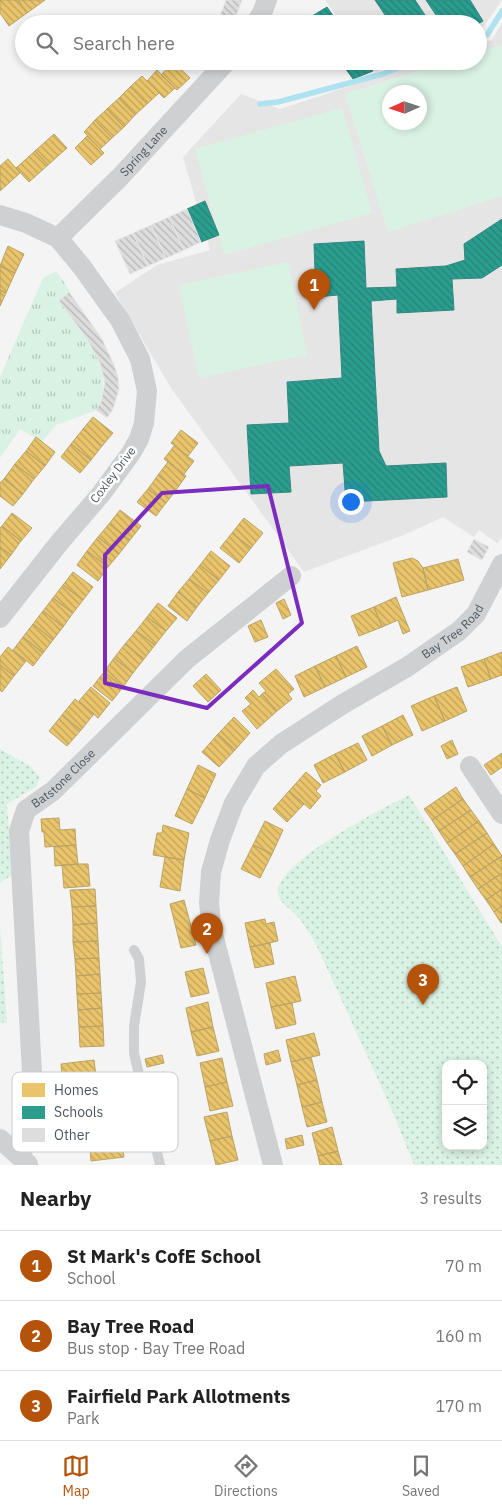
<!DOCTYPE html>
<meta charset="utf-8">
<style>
:root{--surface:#fff;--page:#f6f6f6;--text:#222;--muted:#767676;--line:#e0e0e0;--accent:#b45309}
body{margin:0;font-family:"IBM Plex Sans",sans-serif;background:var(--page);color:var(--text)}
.controls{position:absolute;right:15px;bottom:15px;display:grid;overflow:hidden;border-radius:10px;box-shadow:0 2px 8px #0003}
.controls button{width:45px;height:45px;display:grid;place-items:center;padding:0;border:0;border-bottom:1px solid var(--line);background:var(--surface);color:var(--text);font:25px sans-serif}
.compass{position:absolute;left:382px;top:85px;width:45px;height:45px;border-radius:50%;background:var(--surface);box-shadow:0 2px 8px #0003;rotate:267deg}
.you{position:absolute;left:350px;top:501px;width:18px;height:18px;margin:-12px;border:4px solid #fff;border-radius:50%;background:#1a73e8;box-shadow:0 0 0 8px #1a73e833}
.badge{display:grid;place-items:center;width:32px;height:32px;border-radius:50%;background:var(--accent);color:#fff;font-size:16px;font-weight:700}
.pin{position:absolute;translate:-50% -41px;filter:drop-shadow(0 1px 2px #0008)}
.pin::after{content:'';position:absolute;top:26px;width:18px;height:15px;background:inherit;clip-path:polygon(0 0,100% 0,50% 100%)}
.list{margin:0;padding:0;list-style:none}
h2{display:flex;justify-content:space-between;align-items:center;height:65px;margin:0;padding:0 20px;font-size:21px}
h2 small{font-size:16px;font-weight:400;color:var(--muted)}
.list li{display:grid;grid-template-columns:32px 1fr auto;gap:15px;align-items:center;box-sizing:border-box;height:70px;padding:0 20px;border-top:1px solid var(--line)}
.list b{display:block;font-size:19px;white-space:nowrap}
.list p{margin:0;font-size:16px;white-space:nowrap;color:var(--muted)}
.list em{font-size:16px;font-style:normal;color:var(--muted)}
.icon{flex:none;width:28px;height:28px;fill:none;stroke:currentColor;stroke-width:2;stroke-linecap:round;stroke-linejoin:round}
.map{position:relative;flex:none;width:502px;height:1165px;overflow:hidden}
.search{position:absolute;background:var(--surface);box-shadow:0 2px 8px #0003;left:15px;right:15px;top:15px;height:55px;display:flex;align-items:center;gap:12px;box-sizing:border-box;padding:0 18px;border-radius:28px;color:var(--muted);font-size:19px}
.sheet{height:275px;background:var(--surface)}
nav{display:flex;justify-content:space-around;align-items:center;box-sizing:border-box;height:70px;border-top:1px solid var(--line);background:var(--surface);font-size:14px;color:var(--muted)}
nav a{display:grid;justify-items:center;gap:2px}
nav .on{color:var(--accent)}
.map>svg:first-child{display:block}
</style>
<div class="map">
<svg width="502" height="1165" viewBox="0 0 502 1165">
<defs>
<pattern id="grass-tufts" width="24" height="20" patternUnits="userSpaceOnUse" patternTransform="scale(1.25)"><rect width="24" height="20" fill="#d9f2e3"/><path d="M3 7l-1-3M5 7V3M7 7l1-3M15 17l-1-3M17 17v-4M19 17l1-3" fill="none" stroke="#b2c7bb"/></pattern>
<pattern id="park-dots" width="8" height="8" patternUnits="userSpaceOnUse" patternTransform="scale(1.25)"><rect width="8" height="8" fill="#d9f2e3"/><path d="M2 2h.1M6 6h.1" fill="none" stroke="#b2c7bb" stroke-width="1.8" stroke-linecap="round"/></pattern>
<pattern id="homes-back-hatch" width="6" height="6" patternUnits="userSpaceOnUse" patternTransform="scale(1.25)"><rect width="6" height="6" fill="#e9c46a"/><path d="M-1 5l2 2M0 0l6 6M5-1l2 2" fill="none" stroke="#bfa25b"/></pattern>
<pattern id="schools-back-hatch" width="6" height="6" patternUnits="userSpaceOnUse" patternTransform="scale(1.25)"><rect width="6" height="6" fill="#2a9d8f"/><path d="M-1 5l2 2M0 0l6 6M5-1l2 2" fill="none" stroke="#268378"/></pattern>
<pattern id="building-back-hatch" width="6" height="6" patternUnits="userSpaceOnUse" patternTransform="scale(1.25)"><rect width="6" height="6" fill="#ddddde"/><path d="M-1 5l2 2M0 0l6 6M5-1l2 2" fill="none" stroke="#b5b6b7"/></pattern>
</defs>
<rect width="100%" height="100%" fill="#f4f4f4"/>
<path fill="#e6e5e6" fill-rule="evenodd" d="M325,0h177l-24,35v-11h-136z
M502,23v514l-5,6 -18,-13 -5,7 -31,-20 -37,17 -102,38 -133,-184 -56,-95 42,-28 53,-15 -27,-93 58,-63 39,15 146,-48h52v-17l14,-4zM390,92h30v30h-30z
M369,61h37l-30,11z"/>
<path fill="url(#grass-tufts)" d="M56,271l14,20 -11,10c23,31 59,68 38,109l-41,15 -14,17 -22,-13 -20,29v-81l43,-99z"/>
<path fill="url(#park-dots)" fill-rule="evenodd" d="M0,749l30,17 10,11 -4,10 -29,17 5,71 -12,8z
M409,795l93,152v218h-88l-23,-57 -77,-168c-6,-8 -11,-18 -18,-25 -4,-5 -13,-10 -16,-16 -1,-2 -2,-5 -2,-8 1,-30 105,-83 131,-96zM446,1064h37v82h-37z
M0,927l7,96 -7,-1z"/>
<path fill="#d9f2e3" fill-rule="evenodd" d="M502,45v151l-114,36 -43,-138 104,-33h29v-9zM390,92h30v30h-30z
M342,108l30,105 -148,42 -29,-106z
M288,262l19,93 -108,23 -20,-93z"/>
<path fill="url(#homes-back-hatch)" stroke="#b9a367" d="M0,0h18l9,13 -18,13 -9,-13z
M18,0h27l-18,13z
M173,62l17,16 -13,12 -16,-15z
M157,70l18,18 -11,10 -17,-17z
M142,76l17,17 -12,11 -17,-17z
M130,87l17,17 -12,11 -16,-17z
M119,98l16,17 -11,12 -17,-18z
M107,109l17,18 -12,11 -17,-18z
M95,120l17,18 -12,11 -16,-17z
M54,134l13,14 -19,17 -13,-14z
M87,136l17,17 -13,12 -16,-17z
M35,151l13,14 -19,17 -13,-14z
M8,159l12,14 -20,18v-25z
M8,246l16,8 -9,19 -15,-7z
M0,266l15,7 -9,20 -6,-3z
M0,290l6,3 -6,13z
M93,417l20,16 -11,13 -19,-17z
M83,429l19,17 -11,14 -20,-16z
M181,430l17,13 -10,13 -17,-13z
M36,437l19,15 -10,14 -19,-15z
M71,444l20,16 -11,13 -19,-16z
M174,446l20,15 -10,13 -20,-15z
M26,451l19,15 -11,13 -19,-15z
M168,462l18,14 -10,14 -18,-15z
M15,464l19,15 -11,15 -19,-15z
M158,475l18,15 -10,13 -18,-14z
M4,479l19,15 -10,12 -13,-10v-13z
M148,489l18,14 -10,13 -19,-14z
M120,510l21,16 -11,14 -21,-16z
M12,513l20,15 -11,13 -19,-15z
M244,518l19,15 -12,15 -19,-15z
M109,524l21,16 -11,14 -21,-17z
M2,526l19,15 -10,14 -11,-8v-19z
M232,533l19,15 -12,15 -19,-15z
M98,537l21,17 -11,13 -21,-16z
M0,547l11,8 -11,14z
M87,551l21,16 -10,14 -21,-16z
M211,551l19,15 -11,14 -19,-15z
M412,558l6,3 5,7 5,22 -26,7 -9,-34z
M458,559l6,21 -36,10 -5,-22z
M200,565l19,15 -11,13 -19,-14z
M73,572l20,15 -10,13 -20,-15z
M189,579l19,14 -11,14 -19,-15z
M63,585l20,15 -10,13 -20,-15z
M178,592l19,15 -10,14 -19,-15z
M396,597l14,34 -7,3 -5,-14 -16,7 -8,-20z
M53,598l20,15 -10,14 -20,-16z
M284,599l7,16 -8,4 -7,-16z
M158,603l19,15 -11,13 -19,-14z
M374,607l8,20 -23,9 -8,-20z
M43,611l20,16 -10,13 -20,-16z
M147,617l19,14 -11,14 -19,-14z
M261,620l7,17 -13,5 -7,-16z
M33,624l20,16 -10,13 -20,-16z
M136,631l19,14 -11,14 -19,-15z
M23,637l20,16 -10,13 -20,-16z
M125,644l19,15 -11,14 -19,-15z
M357,646l10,21 -21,10 -10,-21z
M8,647l18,14 -12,15 -14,-11v-8z
M502,652v23l-11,4 -7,-20z
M336,656l10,21 -21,10 -10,-21z
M114,658l19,15 -10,14 -19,-15z
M484,659l7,20 -23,8 -7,-20z
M0,665l14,11 -12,16 -2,-2z
M315,666l10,21 -21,10 -9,-21z
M276,669l18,20 -6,5 4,5 -15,12 -15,-17 4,-3 -7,-8z
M104,672l19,15 -11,14 -19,-15z
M206,674l15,16 -13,12 -15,-16z
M91,687l19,16 -12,15 -19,-17z
M457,687l10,24 -22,10 -11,-25z
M253,690l6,7 3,-3 15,17 -20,18 -15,-18 9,-7 -6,-6z
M434,696l11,25 -23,10 -11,-25z
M75,699l19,15 -13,16 -19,-15z
M62,715l19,15 -14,16 -18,-15z
M403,715l10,20 -21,10 -10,-19z
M234,717l16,16 -15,17 -17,-16z
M382,726l10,19 -20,11 -10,-20z
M218,734l17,16 -16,17 -17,-15z
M452,740l6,14 -11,5 -6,-13z
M358,743l9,17 -22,12 -10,-18z
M502,753v14l-11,8 -7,-10z
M335,754l10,18 -22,11 -9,-18z
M198,765l18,9 -11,24 -18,-9z
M306,772l15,13 -5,6 5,5 -11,13 -21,-18z
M456,787l7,12 -31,21 -8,-11z
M187,789l18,9 -13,26 -17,-8z
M289,791l15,13 -17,18 -14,-13z
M463,799l8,11 -32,21 -7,-11z
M471,810l8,11 -32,22 -8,-12z
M59,818l1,12 15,-1 1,16 -31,2 -1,-15h-2l-1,-13z
M265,821l18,9 -11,24 -19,-9z
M479,821l8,12 -32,21 -8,-11z
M163,825l26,8 -5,27 -31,-5 4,-22h5z
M487,833l7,11 -31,22 -8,-12z
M494,844l8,12 -32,21 -7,-11z
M76,845l2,19 -23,2 -1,-19z
M253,845l19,9 -12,24 -19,-9z
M502,856v17l-24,16 -8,-12z
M165,857l19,3 -4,31 -20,-4z
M78,864h10l2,22 -26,2 -2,-23z
M502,873v16l-16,11 -8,-11z
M95,889l1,17 -24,1 -2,-17z
M502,889v17l-8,6 -8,-12z
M184,900l12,45 -15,3 -11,-44z
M96,906l1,17 -24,2 -1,-18z
M502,906v17h-1l-7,-11z
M265,919l1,5 8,-2 4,19 -28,6 -5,-24z
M97,923l1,18 -25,1v-17z
M98,941l1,17 -24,1 -2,-17z
M270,943l4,21 -19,4 -5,-21z
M99,958l1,16 -24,2 -1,-17z
M203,968l6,25 -18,4 -6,-25z
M100,974l1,19 -24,1 -1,-18z
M295,976l6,25 -30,6 -5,-24z
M101,993l1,15 -24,2 -1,-16z
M208,1002l5,25 -22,5 -5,-24z
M292,1003l4,21 -20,5 -5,-22z
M102,1008l1,18 -24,1 -1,-17z
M103,1026l1,20 -24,1 -1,-20z
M213,1027l6,24 -22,5 -6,-24z
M314,1033l6,22 -29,7 -5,-22z
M278,1050l3,11 -15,4 -2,-11z
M162,1055l2,8 -17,4 -2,-8z
M311,1057l6,23 -20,5 -6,-23z
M222,1058l5,24 -22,5 -5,-24z
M94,1060l3,25 -34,4 -2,-25z
M164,1072l2,9 -16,3 -2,-9z
M317,1080l5,22 -20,5 -5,-22z
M227,1082l6,24 -23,5 -5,-24z
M322,1102l5,20 -20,5 -5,-20z
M227,1112l5,24 -22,5 -6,-24z
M332,1127l6,24 -20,5 -6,-23z
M121,1133l3,24 -33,4 -2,-25z
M302,1135l2,10 -17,4 -2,-10z
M232,1136l6,24 -22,5 -6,-24z
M338,1151l4,14h-22l-2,-9z"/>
<path fill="url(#schools-back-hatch)" stroke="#348881" d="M375,0h40l16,24h-40z
M426,0h44l13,21 -5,3h-36z
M327,7l12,17h-40z
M340,61h26l7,10 -20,8z
M205,201l14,34 -18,7 -14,-33z
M502,219v46l-20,13 -30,1 2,31 -57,3v-14l-26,2 8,150 7,15 60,-3 1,34 -101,5 -3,-39 -54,3 2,26 -40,2 -4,-69 42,-2 -2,-41 55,-4 -4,-83 -22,2 -2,-53 50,-3 2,47 31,-1 -1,-18 50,-3 19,-6 -1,-16z"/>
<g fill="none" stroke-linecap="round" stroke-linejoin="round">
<path stroke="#aee2f0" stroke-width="5.5" d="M478,38l9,-3 15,-24
M260,104l18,-2 105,-28 33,-13"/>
</g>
<path fill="url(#building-back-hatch)" stroke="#e5e6e7" d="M226,0h16l-9,24h-16z
M187,209l14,33 -17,8 -15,-33z
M169,217l15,33 -18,8 -15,-33z
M151,225l15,33 -18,8 -15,-33z
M133,233l15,33 -18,8 -15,-33z
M69,292l33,47 12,26 4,12 1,12 -6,20 -6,9 -11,-8 5,-8 4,-19 -5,-20 -14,-26 -27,-36z
M474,539l15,8 -7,13 -15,-8z"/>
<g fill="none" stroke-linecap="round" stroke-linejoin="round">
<path stroke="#ced0d2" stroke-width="10" d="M134,950l5,9 2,23 -7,44v27l26,112"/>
<g stroke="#ced0d2" stroke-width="20">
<path d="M255,24l7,-11 5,-13"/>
<path d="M0,215l26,8 32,15 24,29 38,53 20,39 7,32 -3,32 -5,16 -8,14 -30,41 -42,49 -59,75"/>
<path id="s1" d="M58,238l63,-62 106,-115"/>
<path d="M470,766l32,48"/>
<path d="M0,1139l28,25"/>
<path id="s2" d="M20,1155l9,-18 5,-27 -15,-279 7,-21 27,-19 134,-132 104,-83"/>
<path id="s3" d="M273,1165l-61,-235 -3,-27 2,-31 9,-32 14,-37 22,-37 25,-22 62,-40 64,-37 52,-36 17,-17 26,-50"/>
</g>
</g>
<path fill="none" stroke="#7b2cbf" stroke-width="4" stroke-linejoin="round" d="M268,486l34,137 -95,85 -102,-25v-128l57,-62z"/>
<g text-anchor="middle" stroke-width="5" stroke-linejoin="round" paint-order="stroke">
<g font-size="12" fill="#4a5661" stroke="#fff">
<text dy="4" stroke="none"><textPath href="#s1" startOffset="122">Spring Lane</textPath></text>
<text transform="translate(113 475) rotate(-53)" y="4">Coxley Drive</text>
<text dy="4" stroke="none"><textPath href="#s3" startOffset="656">Bay Tree Road</textPath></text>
<text dy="4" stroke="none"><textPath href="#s2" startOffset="398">Batstone Close</textPath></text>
</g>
</g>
<rect x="12" y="1072" width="166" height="80" rx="8" fill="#fff" stroke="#c9ccd0" stroke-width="1"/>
<rect x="22" y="1083" width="23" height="14" fill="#e9c46a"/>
<rect x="22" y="1106" width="23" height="13" fill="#2a9d8f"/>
<rect x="22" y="1128" width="23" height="14" fill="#ddddde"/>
<g font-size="14" fill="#4a5661">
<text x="54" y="1095">Homes</text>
<text x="54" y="1117">Schools</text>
<text x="54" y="1140">Other</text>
</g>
</svg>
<div class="controls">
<button><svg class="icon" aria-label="locate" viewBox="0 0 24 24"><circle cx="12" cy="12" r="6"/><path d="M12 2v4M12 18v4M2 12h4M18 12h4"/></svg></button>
<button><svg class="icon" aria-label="layers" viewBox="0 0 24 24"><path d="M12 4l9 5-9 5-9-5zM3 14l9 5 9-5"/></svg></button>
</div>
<svg class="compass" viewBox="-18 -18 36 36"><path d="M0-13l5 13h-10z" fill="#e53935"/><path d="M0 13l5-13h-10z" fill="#767676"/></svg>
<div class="you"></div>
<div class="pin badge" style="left:314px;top:310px">1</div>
<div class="pin badge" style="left:207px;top:954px">2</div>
<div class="pin badge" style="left:423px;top:1005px">3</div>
<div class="search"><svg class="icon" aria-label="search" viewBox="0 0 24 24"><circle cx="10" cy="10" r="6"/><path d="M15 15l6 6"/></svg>Search here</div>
</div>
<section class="sheet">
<h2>Nearby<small>3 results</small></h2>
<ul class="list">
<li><span class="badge">1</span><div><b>St Mark's CofE School</b><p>School</p></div><em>70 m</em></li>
<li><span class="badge">2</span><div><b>Bay Tree Road</b><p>Bus stop · Bay Tree Road</p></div><em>160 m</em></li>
<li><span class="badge">3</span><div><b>Fairfield Park Allotments</b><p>Park</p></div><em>170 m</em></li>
</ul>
</section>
<nav>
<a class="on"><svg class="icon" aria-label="map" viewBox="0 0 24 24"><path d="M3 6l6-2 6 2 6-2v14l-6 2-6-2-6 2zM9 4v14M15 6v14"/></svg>Map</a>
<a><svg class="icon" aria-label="directions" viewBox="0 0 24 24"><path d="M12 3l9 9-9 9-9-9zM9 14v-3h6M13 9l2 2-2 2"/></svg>Directions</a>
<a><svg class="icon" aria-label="saved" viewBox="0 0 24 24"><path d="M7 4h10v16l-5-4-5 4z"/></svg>Saved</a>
</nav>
